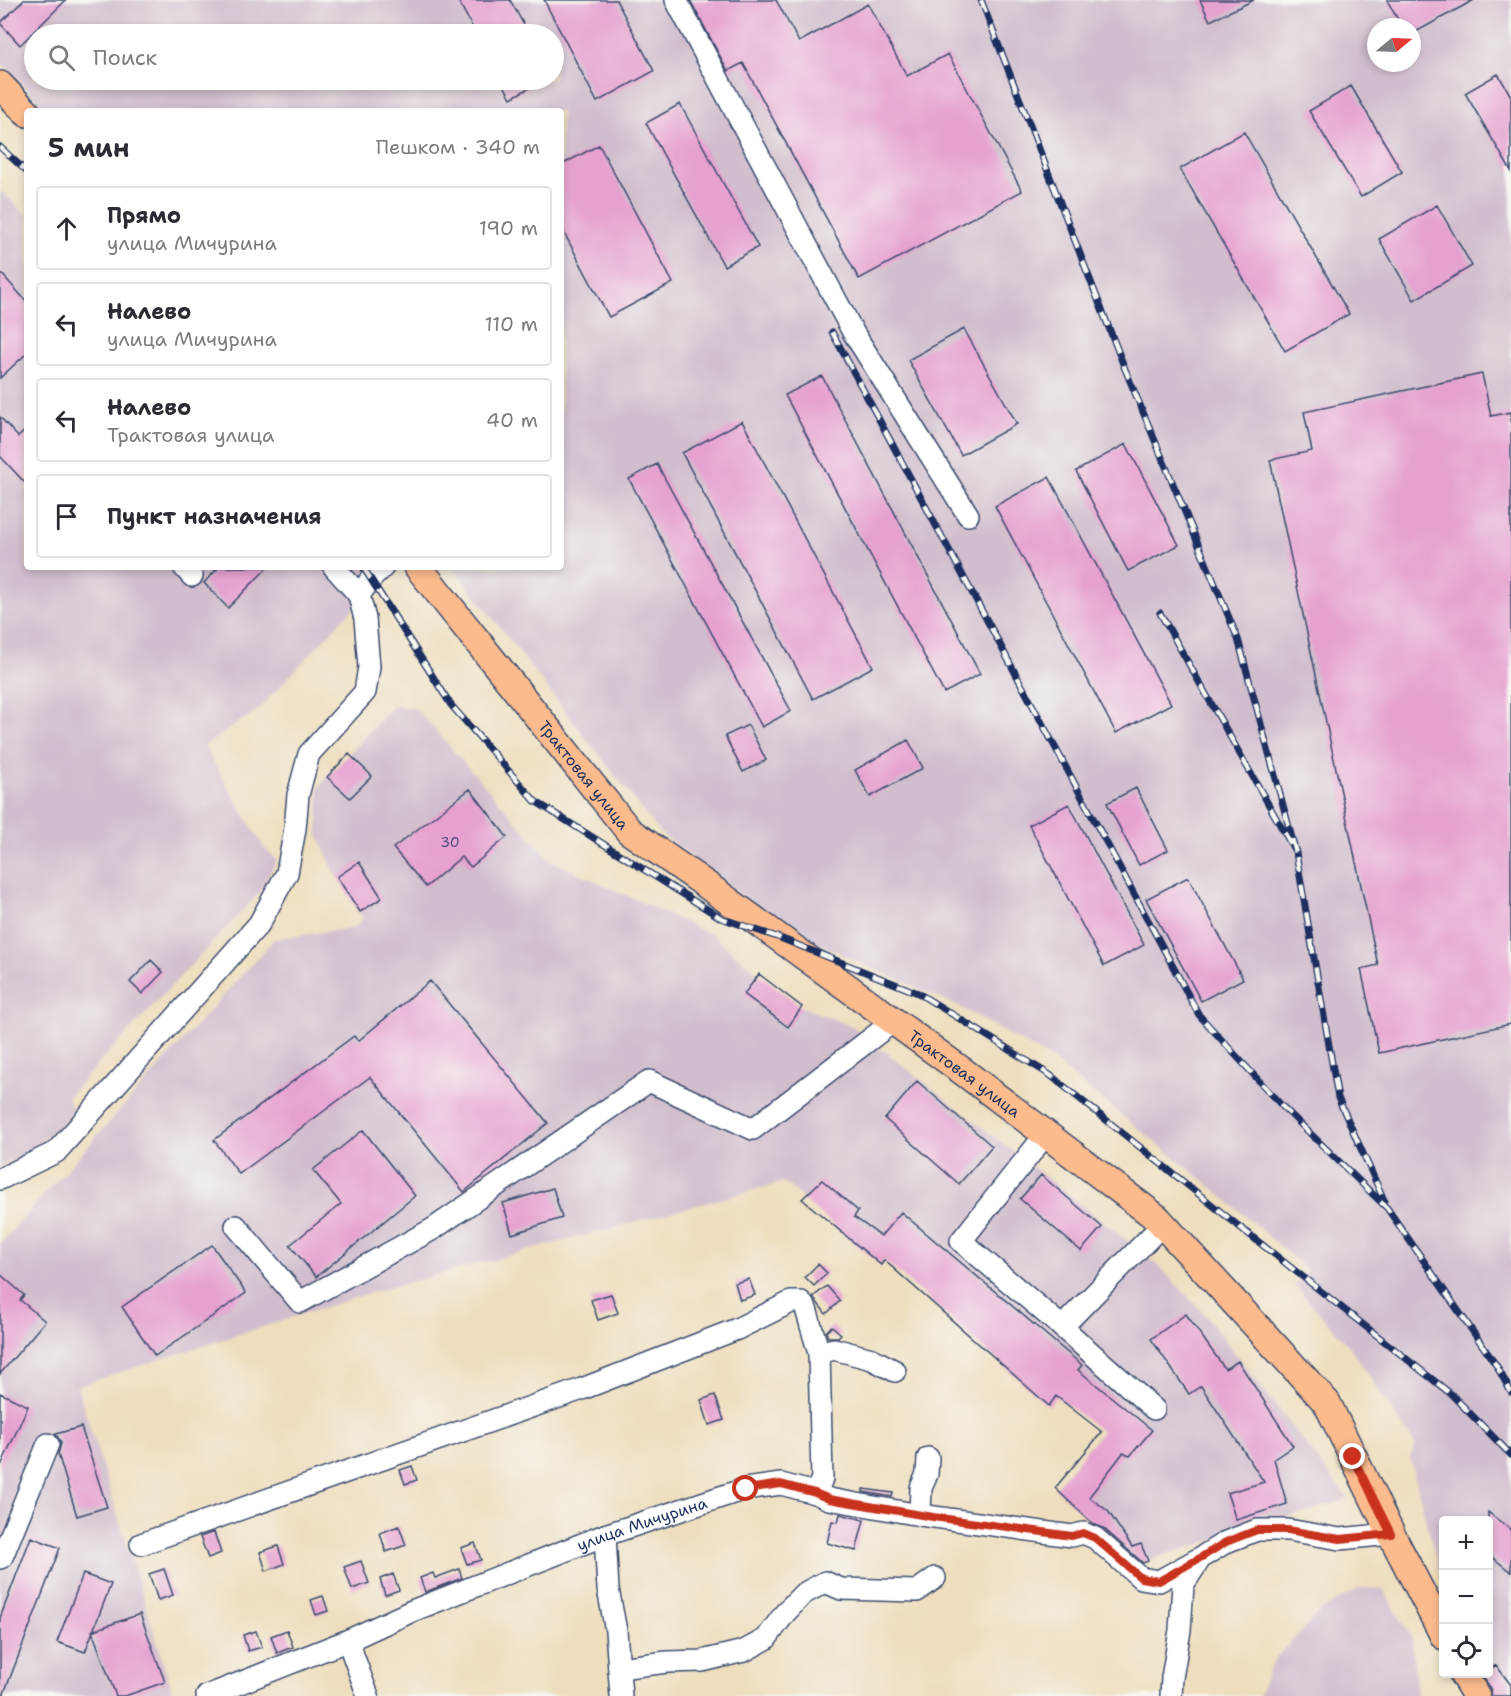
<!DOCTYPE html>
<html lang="ru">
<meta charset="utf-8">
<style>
:root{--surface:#fff;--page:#f2f2f3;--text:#2b2b33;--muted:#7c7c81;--line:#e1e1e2}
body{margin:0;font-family:"Shantell Sans",sans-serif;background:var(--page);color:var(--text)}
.controls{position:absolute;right:18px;bottom:18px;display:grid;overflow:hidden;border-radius:6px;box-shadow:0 3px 9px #0003}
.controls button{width:54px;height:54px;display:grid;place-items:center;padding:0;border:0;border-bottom:2px solid var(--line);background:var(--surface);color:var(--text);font:30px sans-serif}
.compass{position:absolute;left:1367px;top:18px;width:54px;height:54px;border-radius:50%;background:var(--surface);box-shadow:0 3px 9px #0003;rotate:71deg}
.stop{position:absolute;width:18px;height:18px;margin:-14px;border:4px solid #c8321e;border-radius:50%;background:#fff}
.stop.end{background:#c8321e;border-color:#fff;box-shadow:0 2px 6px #0008}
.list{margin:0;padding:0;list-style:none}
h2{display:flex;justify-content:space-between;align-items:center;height:78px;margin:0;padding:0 24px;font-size:26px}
h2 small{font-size:20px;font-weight:400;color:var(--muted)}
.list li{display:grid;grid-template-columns:39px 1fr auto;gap:18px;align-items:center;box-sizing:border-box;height:84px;margin:0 12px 12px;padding:0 12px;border:2px solid var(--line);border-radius:6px}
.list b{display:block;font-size:22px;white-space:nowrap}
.list p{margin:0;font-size:20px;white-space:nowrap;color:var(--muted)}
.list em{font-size:20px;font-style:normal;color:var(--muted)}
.icon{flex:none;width:33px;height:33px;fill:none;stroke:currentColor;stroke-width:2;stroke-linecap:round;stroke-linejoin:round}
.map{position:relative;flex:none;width:1511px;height:1696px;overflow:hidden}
.search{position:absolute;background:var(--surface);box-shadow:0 3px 9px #0003;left:24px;top:24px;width:540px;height:66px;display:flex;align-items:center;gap:15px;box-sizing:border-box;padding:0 21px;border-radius:33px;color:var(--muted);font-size:22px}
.panel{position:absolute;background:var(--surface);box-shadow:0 3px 9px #0003;left:24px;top:108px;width:540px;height:462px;border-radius:6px}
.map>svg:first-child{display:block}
</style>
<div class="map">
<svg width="1511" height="1696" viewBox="0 0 1511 1696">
<rect width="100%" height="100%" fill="#f6f6f2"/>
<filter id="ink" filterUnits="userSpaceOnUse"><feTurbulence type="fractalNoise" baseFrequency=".0167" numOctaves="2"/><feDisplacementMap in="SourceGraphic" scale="12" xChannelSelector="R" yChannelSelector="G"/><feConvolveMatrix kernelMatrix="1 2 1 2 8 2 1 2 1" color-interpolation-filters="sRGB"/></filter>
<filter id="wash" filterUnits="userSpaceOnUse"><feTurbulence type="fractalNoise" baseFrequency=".008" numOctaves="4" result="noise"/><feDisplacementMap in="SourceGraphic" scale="24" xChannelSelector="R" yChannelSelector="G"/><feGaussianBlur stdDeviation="1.35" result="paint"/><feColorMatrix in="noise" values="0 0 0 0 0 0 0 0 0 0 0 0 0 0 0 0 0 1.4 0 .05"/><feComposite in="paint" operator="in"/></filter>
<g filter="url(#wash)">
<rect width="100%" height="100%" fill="#eedebd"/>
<path fill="#d0bdcd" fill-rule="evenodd" d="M0,0h1511v1696h-22l-15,-22h14v-154h-44l-1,66 -33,-128 6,-12 -67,-100 -55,-61 14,-14 -89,-78 -169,-135 -88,-50 -176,-79 -126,-96 -207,-266h108v-456h-514l-47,-50zM1376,27h36v36h-36zM34,34h520v46h-520z
M2,192l25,24v351h352l9,8 -45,44 -84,90 -55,37 61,103 12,11 -18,33 -192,204 8,17 -54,43 -21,9v-972z
M393,706l22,2 137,153 160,74 47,39 43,33 50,19 304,237 52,55 140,181 -187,57 -28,11 -16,-12 -25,-34 -37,-33 47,-57 -47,-35 -170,-136 -4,5 -97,-83 -418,112 -289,92 97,310h-174v-452l274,-305 80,-11 9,-9 -26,-42 -19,-42 1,-48z
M1360,1588l23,1 29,50 5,57h-159l16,-36 48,-51z"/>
<g id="blocks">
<path fill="#e6a1d0" d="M24,0h42l-46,45 -20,-22z
M458,0h52l19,34h-53z
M544,0h72l38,71 -57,31z
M690,0h86l23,42 69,-38 39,72 41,-22 74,137 -163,88 -116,-216 -15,8z
M1200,0h54l-44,21z
M1387,0h87l-62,34v-7h-10z
M1498,74l13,22v75l-46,-78z
M501,80h43l-33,18z
M1351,86l51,86 -41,25 -52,-86z
M680,104l78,143 -34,19 -78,-143z
M1244,132l105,182 -64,37 -105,-182z
M599,145l74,138 -64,34 -48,-90v-62z
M1437,205l35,61 -58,34 -35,-61z
M0,272l27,30v51l-27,25z
M964,329l53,95 -56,31 -53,-95z
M1482,374l9,42 20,-4v612l-132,29 -18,-84 17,-4 -108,-505 42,-9 -8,-39z
M822,376l158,298 -36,19 -159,-298z
M0,417l18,20 9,-8v56l-27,-29z
M742,421l131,246 -60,32 -131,-246z
M1126,444l53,101 -51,26 -52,-100z
M657,464l134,247 -29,16 -133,-248z
M1049,477l122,227 -55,29 -121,-227z
M219,567h49l-40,41 -24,-25z
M748,725l18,35 -23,12 -18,-36z
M908,740l15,28 -53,29 -15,-27z
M349,754l23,22 -22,22 -23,-21z
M1136,788l32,62 -29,15 -32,-62z
M470,789l37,48 -36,30 -10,-10 -35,30 -33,-39z
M1069,804l75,141 -40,21 -75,-141z
M359,862l23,36 -22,14 -23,-35z
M1188,877l55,102 -42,22 -55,-102z
M151,960l12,12 -21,22 -12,-12z
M759,974l43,33 -14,20 -44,-33z
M430,981l118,142 -84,69 -94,-115 -131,97 -25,-34 140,-104 4,5z
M917,1081l75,65 -33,38 -74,-65z
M363,1130l52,66 -99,81 -26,-32 51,-41 -28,-34z
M1041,1175l61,52 -21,24 -61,-52z
M822,1180l36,31 -4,6 27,19 20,-24 181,153 -4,5 74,60 -22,26 -7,-3 -34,44 19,14 24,36 9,-3 7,17 -5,2 -40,-35 -10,-4 -38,-36 47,-56 -46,-36 -7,10 -165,-146 -3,5 -79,-66z
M553,1188l9,30 -50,16 -9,-31z
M212,1245l34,48 -91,63 -33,-49z
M818,1264l9,9 -13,13 -9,-9z
M0,1274l24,21 -4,5 25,21 -45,53z
M749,1279l6,16 -15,5 -5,-17z
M827,1286l13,15 -14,13 -13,-17z
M611,1294l7,19 -20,7 -7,-20z
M1186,1314l39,55 13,-8 55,85 -19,13 13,45 -51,16 -9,-27 37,-11 -63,-96 -12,8 -38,-55z
M832,1326l9,8 -3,3h-10l-2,-5z
M0,1393l28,13 -28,62z
M715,1395l9,25 -15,5 -8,-25z
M81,1427l26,80 -30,9 -19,-62 3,-11 -5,-9z
M412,1466l5,14 -12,4 -5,-14z
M863,1489l30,4 -1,4 -29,-5z
M1488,1512l23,18v42l-23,-18z
M840,1514l24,6 -8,31 -29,-8 5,-22 6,1z
M399,1526l7,19 -20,7 -6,-19z
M214,1532l7,21 -13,5 -8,-21z
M31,1537l29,11 -57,148h-3v-78z
M475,1543l6,17 -14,4 -6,-16z
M278,1546l6,18 -18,7 -6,-19z
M361,1561l8,22 -17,6 -8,-22z
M164,1569l9,26 -15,5 -9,-26z
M459,1569l3,9 -37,14 -5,-14 13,-5 2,5z
M83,1574l28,10 -26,68 -28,-10z
M393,1574l6,16 -14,5 -5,-16z
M323,1596l5,15 -12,4 -5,-15z
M140,1614l25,68 -40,14h-9l-24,-65z
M287,1630l6,17 -16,6 -6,-17z
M256,1631l6,16 -14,4 -5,-16z
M1496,1665l15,20v11h-19l-2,-8 -8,-13 6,-1v-3z"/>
</g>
</g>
<g filter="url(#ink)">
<use href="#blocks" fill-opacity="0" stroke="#3b496c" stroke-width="1.5"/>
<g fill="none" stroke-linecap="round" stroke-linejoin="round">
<g stroke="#3b496c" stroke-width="24">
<g id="minor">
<path d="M676,0l177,332 115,183"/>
<path d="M184,567l8,9"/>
<path d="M334,567l25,28"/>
<path d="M1046,1134l-85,107 101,86 101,-103"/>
<path d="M0,1179l56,-27 203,-228 28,-51 8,-44 3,-34 11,-41 56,-62 4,-25 -4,-48 -6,-24 12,-16 12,-12"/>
<path d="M236,1226l64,76 133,-73 216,-148 104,48 141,-108"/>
<path d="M1062,1327l92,82"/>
<path d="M819,1353l15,-4 38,10 23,12"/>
<path d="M920,1515l1,-27 6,-14 1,-16"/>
<path d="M605,1535l3,54 8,42 5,65"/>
<path d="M141,1544l441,-155 155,-60 54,-27h10l5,7 13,44 3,126 -7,14"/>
<path d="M0,1558l2,-1 46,-113"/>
<path d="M349,1640l4,15 15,41"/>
<path d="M619,1668l48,-6 35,-1 42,-10 22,-12 19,-26 18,-19 22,-12 16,7 76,2 18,-13"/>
<path id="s1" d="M207,1696l142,-56 63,-29 193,-76 140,-46 36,-5 34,9 14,6 91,16 152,21 11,-3 12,5 46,40 18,3 41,-23 26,-16 31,-12h31l52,9 51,-5"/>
<path d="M1171,1696l1,-18 8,-48 3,-45 17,-26"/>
</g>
</g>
<g stroke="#3b496c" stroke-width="30">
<g id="major">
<path d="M0,85l27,28"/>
<path id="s2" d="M418,567l211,264 79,55 257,187 192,145 170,185 64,131 53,102"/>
<path d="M1463,1674l13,22"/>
</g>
</g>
<use href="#minor" stroke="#fff" stroke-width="21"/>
<use href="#major" stroke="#fbbb8d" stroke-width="27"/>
<g stroke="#1b2f5e" stroke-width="7">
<path id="rail" d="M981,0l144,369 113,270 58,214
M0,147l27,25
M832,332l367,683 84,92 104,101 109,157 15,27
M363,567l88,138 84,96 186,117 59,20 138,55 132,82 191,153 210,166 60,61
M1160,613l136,240 42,245 46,102"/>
</g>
<use href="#rail" stroke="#f6f6f2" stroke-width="4.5" stroke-dasharray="14" stroke-linecap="butt"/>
</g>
</g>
<g fill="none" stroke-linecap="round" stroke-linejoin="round" filter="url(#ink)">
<path stroke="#c8321e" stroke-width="8" d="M746,1489l35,-5 34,9 14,6 104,18 139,19 11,-3 12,5 46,40 18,3 41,-23 26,-16 31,-12h31l52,9 51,-5 -38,-77"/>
</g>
<g text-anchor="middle" stroke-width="6" stroke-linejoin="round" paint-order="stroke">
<g font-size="14" fill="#4e4c7a">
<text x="450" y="847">30</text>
</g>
<g font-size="16" fill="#1b2f5e" stroke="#f6f6f2">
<text dy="6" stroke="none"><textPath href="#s2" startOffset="266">Трактовая улица</textPath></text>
<text dy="6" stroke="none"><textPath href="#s2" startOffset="752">Трактовая улица</textPath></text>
<text dy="6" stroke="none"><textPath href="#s1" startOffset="468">улица Мичурина</textPath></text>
</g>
</g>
</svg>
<div class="controls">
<button>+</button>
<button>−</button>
<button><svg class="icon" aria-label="locate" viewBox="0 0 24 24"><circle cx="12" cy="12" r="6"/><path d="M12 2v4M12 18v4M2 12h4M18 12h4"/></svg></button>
</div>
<svg class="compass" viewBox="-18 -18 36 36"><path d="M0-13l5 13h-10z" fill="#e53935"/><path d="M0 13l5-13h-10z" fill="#7c7c81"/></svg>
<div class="stop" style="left:746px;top:1489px"></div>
<div class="stop end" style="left:1353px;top:1457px"></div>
<div class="search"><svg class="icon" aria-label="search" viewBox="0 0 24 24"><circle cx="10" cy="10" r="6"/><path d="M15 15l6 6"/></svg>Поиск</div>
<section class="panel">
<h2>5 мин<small>Пешком · 340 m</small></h2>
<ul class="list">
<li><svg class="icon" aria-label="ahead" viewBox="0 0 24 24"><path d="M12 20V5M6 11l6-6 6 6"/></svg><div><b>Прямо</b><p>улица Мичурина</p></div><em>190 m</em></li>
<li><svg class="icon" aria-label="left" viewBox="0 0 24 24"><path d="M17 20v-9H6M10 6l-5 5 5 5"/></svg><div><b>Налево</b><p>улица Мичурина</p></div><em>110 m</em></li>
<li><svg class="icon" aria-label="left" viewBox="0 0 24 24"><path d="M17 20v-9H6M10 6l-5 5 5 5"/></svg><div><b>Налево</b><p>Трактовая улица</p></div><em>40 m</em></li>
<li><svg class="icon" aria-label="arrive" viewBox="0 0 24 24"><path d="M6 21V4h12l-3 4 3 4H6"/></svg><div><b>Пункт назначения</b></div></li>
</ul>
</section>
</div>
